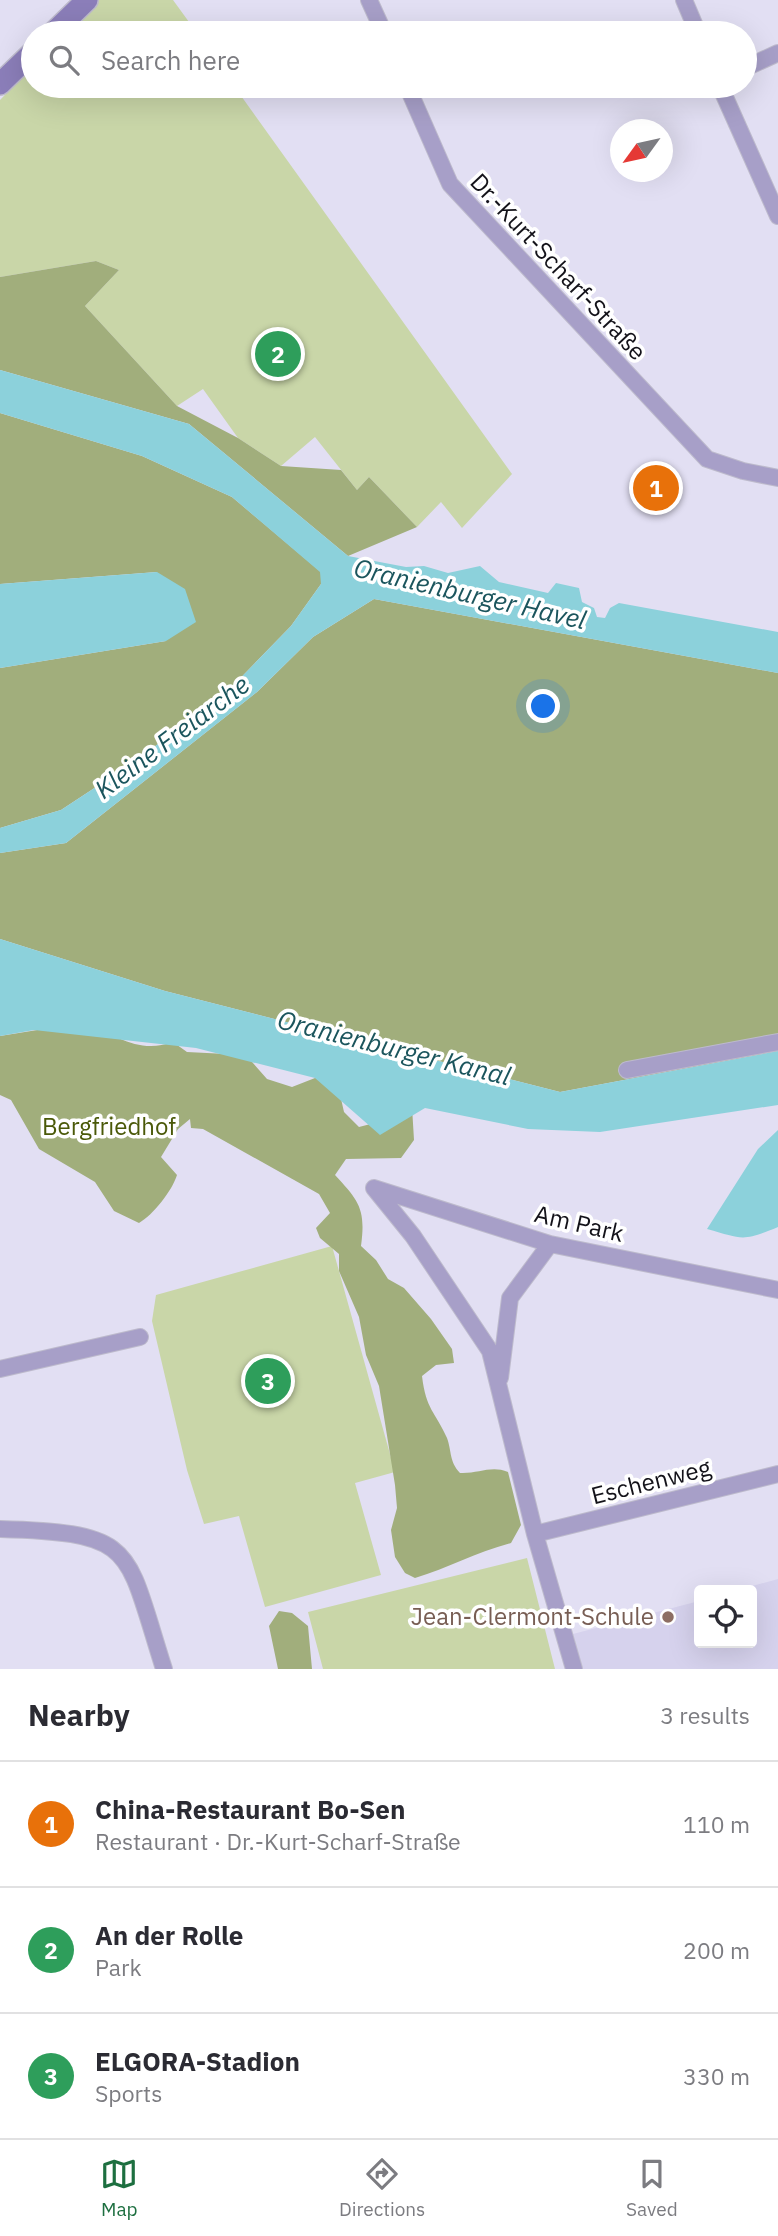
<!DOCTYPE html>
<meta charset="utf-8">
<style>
:root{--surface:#fff;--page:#f7f7f7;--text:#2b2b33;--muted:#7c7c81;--line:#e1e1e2;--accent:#1d6f40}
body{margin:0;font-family:"IBM Plex Sans",sans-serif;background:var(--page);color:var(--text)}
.controls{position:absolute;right:21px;bottom:21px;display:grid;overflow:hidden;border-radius:7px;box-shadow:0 7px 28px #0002}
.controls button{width:63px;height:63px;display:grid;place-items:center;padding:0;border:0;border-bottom:2px solid var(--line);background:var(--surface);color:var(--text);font:35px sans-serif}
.compass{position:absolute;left:610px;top:119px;width:63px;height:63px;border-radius:50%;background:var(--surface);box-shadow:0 7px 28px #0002;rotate:237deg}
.you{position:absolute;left:544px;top:707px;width:24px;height:24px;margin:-18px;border:5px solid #fff;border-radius:50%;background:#1a73e8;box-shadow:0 0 0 10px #1a73e833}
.badge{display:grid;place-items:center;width:46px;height:46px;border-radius:50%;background:var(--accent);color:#fff;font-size:23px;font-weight:700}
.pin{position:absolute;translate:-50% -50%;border:4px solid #fff;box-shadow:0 2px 7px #0006}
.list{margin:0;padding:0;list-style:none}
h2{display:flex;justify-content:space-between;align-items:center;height:91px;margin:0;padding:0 28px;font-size:30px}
h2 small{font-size:23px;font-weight:400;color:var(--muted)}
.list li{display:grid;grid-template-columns:46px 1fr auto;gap:21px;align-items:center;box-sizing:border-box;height:126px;padding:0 28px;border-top:2px solid var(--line)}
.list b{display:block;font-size:26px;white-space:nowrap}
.list p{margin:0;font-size:23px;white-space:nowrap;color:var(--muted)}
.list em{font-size:23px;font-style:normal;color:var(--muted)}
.icon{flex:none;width:38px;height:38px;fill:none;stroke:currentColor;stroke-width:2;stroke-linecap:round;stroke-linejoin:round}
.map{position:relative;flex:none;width:778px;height:1669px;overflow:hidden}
.search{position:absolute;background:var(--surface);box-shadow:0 7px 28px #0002;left:21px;right:21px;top:21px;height:77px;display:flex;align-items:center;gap:18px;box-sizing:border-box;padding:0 24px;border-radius:38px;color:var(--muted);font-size:26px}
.sheet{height:469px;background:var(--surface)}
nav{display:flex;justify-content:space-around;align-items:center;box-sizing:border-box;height:98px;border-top:2px solid var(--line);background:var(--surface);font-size:19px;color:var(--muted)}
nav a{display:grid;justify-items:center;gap:4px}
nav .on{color:var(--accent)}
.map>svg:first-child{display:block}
</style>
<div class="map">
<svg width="778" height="1669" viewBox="0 0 778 1669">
<rect width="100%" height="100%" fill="#e2dff3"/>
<path fill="#d6d2ed" d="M778,1579v90h-196l-9,-35 126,-33v42h53v-53h-14z"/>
<path fill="#c9d6a8" d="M99,0h74l24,33h-131z
M33,66v20h201l278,388 -50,54 -21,-26 -24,25 -48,-50 -12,13 -42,-53 -34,29 -43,-28 -35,-49 -26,17 -92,-100 34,-36 -23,-9 -96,16v-177z
M332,1246l63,226 -40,11 26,92 -116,32 -26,-91 -35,8 -17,-54 -35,-149 4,-26z
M527,1558l28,111h-232l-15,-57z"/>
<path fill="#a1ae7c" d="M96,261l23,9 -34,36 92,100 61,32 43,28 60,4 16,20 12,-13 48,50 -69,29 -159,-132 -189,-54v-93z
M0,413l142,43 90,41 89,75v12l-30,42 -68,70 -92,68 -70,46 -61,18v-160l166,-27 -9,-69 -157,12z
M374,599l404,74v378l-218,41 -395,-101 -165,-52v-86l66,-10 191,-151 56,-55z
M87,1022c30,15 53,32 86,20l14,10 59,3 21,24 25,8 23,-9 22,3 7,31 15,15 27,-7 26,-13 2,33 -13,18 -55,1 -11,16c24,26 31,34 26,71l15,14 12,19 16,9 27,31 21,30 2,14 -18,2 -14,11c4,34 13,35 25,62 5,14 2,23 13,35 18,1 31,-8 48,-1l13,53 -10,18c-34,9 -63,25 -96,35l-10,-5 -10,-16 -4,-27 6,-22 -2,-23 -16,-99 -13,-31 -7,-38 -20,-46v-17l-19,-16 -4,-10 14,-15 -11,-19 -116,-65 -12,-1 -1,-9 -12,10 -17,28 16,18c-5,16 -24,40 -38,48l-25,-12 -19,-29 -56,-33 -28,-49 -11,-5v-59z
M279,1611l13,2 16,13 4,43h-34l-9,-43z"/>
<path fill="#8cd1db" d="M0,370l189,54 159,132 58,11 18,-1 24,7 32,-7 19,16 49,11 8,-10 23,5 3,14 12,6 3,9 8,1 5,-10 9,-5 159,29v41l-404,-74 -61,38 -56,55 -191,151 -66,10v-25l61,-18 70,-46 92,-68 68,-70 30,-42 -1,-12 -88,-75 -90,-41 -142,-43z
M157,572l28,17 11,33 -30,19 -166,27v-84z
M0,939l165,52 395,101 218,-41v54l-178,27 -72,-3 -103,-21 -45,27 -65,-57 -119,-30 -162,-18 -34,6z
M778,1130v97c-36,15 -35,12 -71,2l51,-80z"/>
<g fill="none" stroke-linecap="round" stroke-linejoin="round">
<g stroke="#bdbacc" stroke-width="18">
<path id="minor" d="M369,0l15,33
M684,0l14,33
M745,68l33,-15
M407,86l43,98 257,275 36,12 35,7
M720,86l58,130
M627,1070l151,-28
M374,1188l39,48 77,115 45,183 39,135
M374,1188l176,56 228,46
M0,1369l140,-32
M500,1378l10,-80 40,-54
M0,1529c138,4 125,18 164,140
M535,1534l243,-60"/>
</g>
<g stroke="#bdbacc" stroke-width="24">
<path id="secondary" d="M53,33l34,-33
M0,84l33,-32"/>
</g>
<use href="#minor" stroke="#a79fc8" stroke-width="16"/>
<use href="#secondary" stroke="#8b7eb9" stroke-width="21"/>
</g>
<circle fill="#8d6e63" stroke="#fff" stroke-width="2.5" cx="668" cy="1617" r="7"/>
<g text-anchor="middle" stroke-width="7" stroke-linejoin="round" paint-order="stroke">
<g font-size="24" fill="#131219" stroke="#fff">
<text transform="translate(558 267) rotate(47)" y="8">Dr.-Kurt-Scharf-Straße</text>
<text transform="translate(579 1224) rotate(13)" y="8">Am Park</text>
<text transform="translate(651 1482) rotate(-14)" y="8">Eschenweg</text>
</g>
<g font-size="24" fill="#4a5908" stroke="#fff">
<text x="109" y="1135">Bergfriedhof</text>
</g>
<g font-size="24" fill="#785e54" stroke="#fff" text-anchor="end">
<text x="654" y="1625">Jean-Clermont-Schule</text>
</g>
<g font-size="26" font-style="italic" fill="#1b555d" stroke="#fff">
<text transform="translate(470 594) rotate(13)" y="9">Oranienburger Havel</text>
<text transform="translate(172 737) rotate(-37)" y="9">Kleine Freiarche</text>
<text transform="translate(394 1048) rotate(14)" y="9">Oranienburger Kanal</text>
</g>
</g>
</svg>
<div class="controls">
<button><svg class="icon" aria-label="locate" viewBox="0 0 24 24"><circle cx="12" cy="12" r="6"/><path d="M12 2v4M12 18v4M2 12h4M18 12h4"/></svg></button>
</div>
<svg class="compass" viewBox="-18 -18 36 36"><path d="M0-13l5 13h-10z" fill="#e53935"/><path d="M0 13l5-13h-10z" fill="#7c7c81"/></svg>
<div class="you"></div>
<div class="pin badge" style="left:656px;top:488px;background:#e8710a">1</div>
<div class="pin badge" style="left:278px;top:354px;background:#2e9e5b">2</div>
<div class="pin badge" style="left:268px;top:1381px;background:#2e9e5b">3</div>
<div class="search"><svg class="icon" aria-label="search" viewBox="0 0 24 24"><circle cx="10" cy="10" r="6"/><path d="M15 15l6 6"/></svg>Search here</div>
</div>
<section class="sheet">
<h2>Nearby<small>3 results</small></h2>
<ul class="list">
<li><span class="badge" style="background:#e8710a">1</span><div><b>China-Restaurant Bo-Sen</b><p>Restaurant · Dr.-Kurt-Scharf-Straße</p></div><em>110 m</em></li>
<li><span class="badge" style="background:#2e9e5b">2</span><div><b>An der Rolle</b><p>Park</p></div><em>200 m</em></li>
<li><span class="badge" style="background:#2e9e5b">3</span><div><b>ELGORA-Stadion</b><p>Sports</p></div><em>330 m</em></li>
</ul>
</section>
<nav>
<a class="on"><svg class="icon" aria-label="map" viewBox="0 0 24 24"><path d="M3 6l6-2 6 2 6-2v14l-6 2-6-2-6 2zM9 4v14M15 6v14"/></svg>Map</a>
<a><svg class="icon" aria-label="directions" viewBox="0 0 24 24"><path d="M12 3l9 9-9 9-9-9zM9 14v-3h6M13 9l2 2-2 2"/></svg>Directions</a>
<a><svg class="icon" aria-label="saved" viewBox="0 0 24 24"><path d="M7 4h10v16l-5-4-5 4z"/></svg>Saved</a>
</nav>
